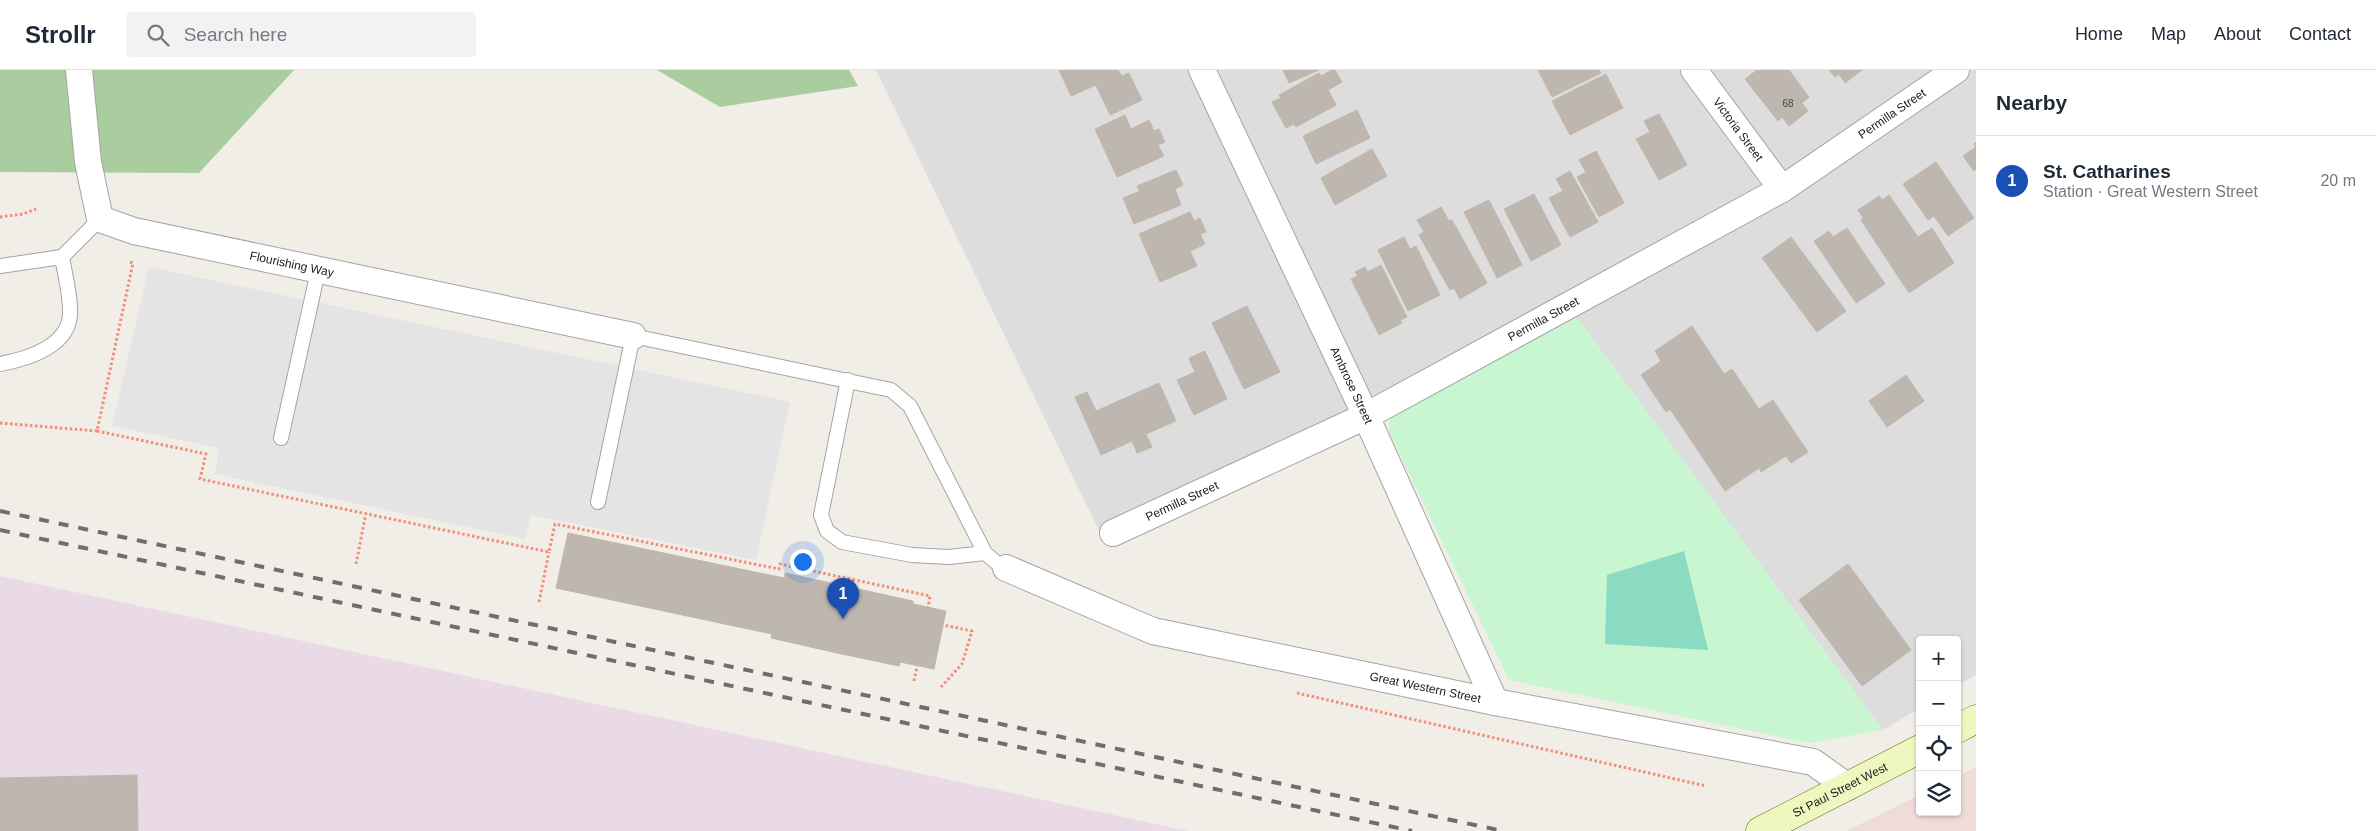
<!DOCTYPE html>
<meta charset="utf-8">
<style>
:root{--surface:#fff;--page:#f2f2f3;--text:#1f2937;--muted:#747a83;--line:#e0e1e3;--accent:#d93025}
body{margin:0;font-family:Arial,sans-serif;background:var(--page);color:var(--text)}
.controls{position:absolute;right:15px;bottom:15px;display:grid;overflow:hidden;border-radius:5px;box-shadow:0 1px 4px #0004}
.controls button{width:45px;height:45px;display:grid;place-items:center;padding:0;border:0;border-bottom:1px solid var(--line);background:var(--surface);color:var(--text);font:25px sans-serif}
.you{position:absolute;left:802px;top:491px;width:18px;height:18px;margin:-12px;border:4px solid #fff;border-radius:50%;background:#1a73e8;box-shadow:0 0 0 8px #1a73e833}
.badge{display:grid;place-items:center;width:32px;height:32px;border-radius:50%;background:var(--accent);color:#fff;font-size:16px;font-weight:700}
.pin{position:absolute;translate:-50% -41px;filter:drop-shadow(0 1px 2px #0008)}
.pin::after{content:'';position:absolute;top:26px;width:18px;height:15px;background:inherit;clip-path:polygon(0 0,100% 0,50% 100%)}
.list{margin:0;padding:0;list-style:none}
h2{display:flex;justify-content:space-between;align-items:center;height:65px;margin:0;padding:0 20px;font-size:21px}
h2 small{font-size:16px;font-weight:400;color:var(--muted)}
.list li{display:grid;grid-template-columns:32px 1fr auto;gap:15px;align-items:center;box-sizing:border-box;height:90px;padding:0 20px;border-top:1px solid var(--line)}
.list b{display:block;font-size:19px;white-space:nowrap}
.list p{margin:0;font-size:16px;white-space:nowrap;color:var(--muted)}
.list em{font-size:16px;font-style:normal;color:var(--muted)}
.icon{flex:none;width:28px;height:28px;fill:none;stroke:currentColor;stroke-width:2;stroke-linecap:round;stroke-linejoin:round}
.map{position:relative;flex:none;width:1976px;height:761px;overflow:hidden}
header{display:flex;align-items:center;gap:30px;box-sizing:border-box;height:70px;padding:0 25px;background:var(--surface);border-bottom:1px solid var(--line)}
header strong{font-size:24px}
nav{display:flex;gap:28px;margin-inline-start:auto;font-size:18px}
.search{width:350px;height:45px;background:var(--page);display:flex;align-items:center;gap:12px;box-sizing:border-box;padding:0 18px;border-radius:5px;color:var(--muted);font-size:19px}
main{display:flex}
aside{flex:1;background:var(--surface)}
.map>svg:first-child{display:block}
</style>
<header>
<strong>Strollr</strong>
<div class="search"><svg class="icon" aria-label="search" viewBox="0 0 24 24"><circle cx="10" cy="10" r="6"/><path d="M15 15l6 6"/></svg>Search here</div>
<nav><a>Home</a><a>Map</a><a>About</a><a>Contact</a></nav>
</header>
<main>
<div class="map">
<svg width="1976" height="761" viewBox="0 0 1976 761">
<rect width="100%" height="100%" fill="#f0eee7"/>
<path fill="#dedddd" d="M876,0h1100v605l-19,11v-46h-37v68l-37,22 -308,-415 -471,226z"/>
<path fill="#efdbd8" d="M1976,697v64h-130l74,-36v17h37v-35z"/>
<path fill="#e9dae5" d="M0,506l1188,255h-1188z"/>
<path fill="#a9cd9f" d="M0,0h294l-95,103 -199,-1z
M657,0h192l9,16 -138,21z"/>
<path fill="#c8f6d0" d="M1575,245l308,415 -75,13 -299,-63 -120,-248 1,-14z"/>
<path fill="#8bdac2" d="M1684,481l24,99 -103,-6 2,-69z"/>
<path fill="#e4e4e4" d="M149,197l641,135 -34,158 -225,-45 -6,24 -310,-65 4,-26 -107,-22z"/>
<path fill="#bdb7b0" stroke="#c1b6ab" d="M1059,0h59l4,6 7,-3 13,27 -32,15 -14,-30 -25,11z
M1283,0h36l-30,13z
M1332,0h3l7,12 -14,8 8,15 -40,22 -2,-3 -8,4 -14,-26 9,-4 -2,-3 40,-22 2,3z
M1538,0h61l2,3 -49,24z
M1757,0h32l20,27 -7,6 6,8 -19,15 -7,-9 -4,4 -33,-42z
M1829,0h33l-17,13 -6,-9 -4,3z
M1606,4l17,34 -53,27 -18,-34z
M1357,40l13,28 -54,26 -13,-28z
M1659,44l28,51 -28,15 -23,-41 14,-7 -6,-11z
M1125,45l6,14 18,-9 5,11 5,-2 6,13 -7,3 6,11 -47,21 -22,-48z
M1976,72v27l-2,2 -11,-15 13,-9 -2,-3z
M1372,79l15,27 -52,29 -14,-27z
M1596,81l28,52 -25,14 -22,-40 9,-5 -7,-12z
M1936,92l38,56 -26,18 -14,-20 -6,4 -25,-36z
M1176,100l7,15 -8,4 6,16 -47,19 -11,-26 17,-7 -3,-5z
M1570,101l28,51 -28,15 -21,-39 14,-7 -7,-12z
M1534,124l27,51 -30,16 -27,-52z
M1889,125l29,42 14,-9 22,35 -45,30 -48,-73 2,-2 -5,-8 21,-14 3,4z
M1489,130l33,65 -25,13 -33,-66z
M1441,137l8,14 3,-1 35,63 -27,16 -6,-11 -4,2 -31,-55 5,-3 -7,-12z
M1190,142l4,9 6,-3 6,14 -6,2 5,10 -15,7 7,15 -37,16 -21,-48z
M1847,158l38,56 -29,19 -42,-62 15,-10 4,6z
M1404,167l6,12 6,-3 24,49 -32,16 -30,-61z
M1791,167l55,74 -29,21 -55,-74z
M1381,195l26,52 -7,3 2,3 -23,12 -28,-56 7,-3 -3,-4 10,-5 2,5z
M1247,236l33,66 -36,17 -32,-66z
M1692,256l32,48 8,-5 27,40 14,-9 35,52 -17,11 -5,-7 -25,16 -2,-4 -34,23 -55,-82 -4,3 -25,-37 20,-14 -6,-10z
M1205,281l22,48 -33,16 -17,-35 18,-8 -6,-14z
M1906,305l18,26 -37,26 -18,-26z
M1159,313l17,38 -30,13 6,13 -15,6 -5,-12 -31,14 -26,-58 12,-5 9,19z
M568,463l177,37 -11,56 -178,-38z
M1848,494l63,86 -49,36 -63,-86z
M745,500l39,8 1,-5 128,28v3l33,7 -12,58 -34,-7 -1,4 -62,-13 -66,-15 1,-4 -38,-8z
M137,705l1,56h-138v-53z"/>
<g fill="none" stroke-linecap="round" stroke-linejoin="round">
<g stroke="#a4a4a4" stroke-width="16">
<path id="lane" d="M0,196l62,-9 38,-38
M0,294c27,-5 72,-18 70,-54 0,-17 -5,-35 -8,-53
M848,310l-27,135 6,16 15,11 70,13 37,2 36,-4
M281,368l37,-167
M598,432l35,-166 258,54 19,16 75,147 13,11 8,4"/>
</g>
<g stroke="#a4a4a4" stroke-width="28">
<g id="street">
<path id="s1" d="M79,0l9,92 12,57 34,12 499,105"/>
<path id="s2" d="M1202,0l164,346 129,286"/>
<path id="s3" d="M1694,0l88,119"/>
<path id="s4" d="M1113,463l253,-117 416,-227 174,-119"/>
<path id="s5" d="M1006,498l147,63 342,71 318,60 35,25"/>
</g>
</g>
<g stroke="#5f720c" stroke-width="29">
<g id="secondary">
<path d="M1957,659l19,-10"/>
<path id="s6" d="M1760,761l160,-82"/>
</g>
</g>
<path stroke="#f18e77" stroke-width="3" stroke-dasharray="2.5 2.5" stroke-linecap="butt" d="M0,147l23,-3 13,-5
M130,192l3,1 -36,168 109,23 -6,25 349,73 6,-28 224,45 1,-5 150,32 -2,12
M0,353l97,8
M356,494l10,-51
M852,517l1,-8
M539,532l10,-50
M914,611l3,-15
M941,617l21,-23 10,-33 -29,-6
M1297,623l409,93"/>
<use href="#lane" stroke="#fff" stroke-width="14"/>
<use href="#street" stroke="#fff" stroke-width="26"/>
<use href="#secondary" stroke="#eff6c0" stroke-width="28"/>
<path stroke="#6e6e6e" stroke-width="4" stroke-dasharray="10 10" stroke-linecap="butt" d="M0,441l1503,320
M0,460l1412,301"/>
</g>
<g text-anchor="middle" stroke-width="4" stroke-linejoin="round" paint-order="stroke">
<g font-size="10" fill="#474644">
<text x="1788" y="37">68</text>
</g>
<g font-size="12" fill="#202020" stroke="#fff">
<text dy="4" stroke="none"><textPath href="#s4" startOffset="886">Permilla Street</textPath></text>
<text dy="4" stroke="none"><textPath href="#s3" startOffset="74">Victoria Street</textPath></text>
<text dy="4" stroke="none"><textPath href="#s1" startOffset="348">Flourishing Way</textPath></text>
<text dy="4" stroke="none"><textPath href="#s4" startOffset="481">Permilla Street</textPath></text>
<text dy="4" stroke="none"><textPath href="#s2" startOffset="349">Ambrose Street</textPath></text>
<text dy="4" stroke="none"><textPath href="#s4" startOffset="76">Permilla Street</textPath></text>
<text dy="4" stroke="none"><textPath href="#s5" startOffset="438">Great Western Street</textPath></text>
<text dy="4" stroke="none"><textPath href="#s6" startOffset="90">St Paul Street West</textPath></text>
</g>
</g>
</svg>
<div class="controls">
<button>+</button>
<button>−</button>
<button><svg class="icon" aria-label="locate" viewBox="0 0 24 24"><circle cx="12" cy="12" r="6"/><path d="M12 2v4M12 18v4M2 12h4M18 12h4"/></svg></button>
<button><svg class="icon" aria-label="layers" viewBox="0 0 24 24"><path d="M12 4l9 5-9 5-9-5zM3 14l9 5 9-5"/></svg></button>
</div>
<div class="you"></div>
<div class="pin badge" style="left:843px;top:549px;background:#1a4fb4">1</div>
</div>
<aside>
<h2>Nearby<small></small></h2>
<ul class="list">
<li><span class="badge" style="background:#1a4fb4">1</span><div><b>St. Catharines</b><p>Station · Great Western Street</p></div><em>20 m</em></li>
</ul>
</aside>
</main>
